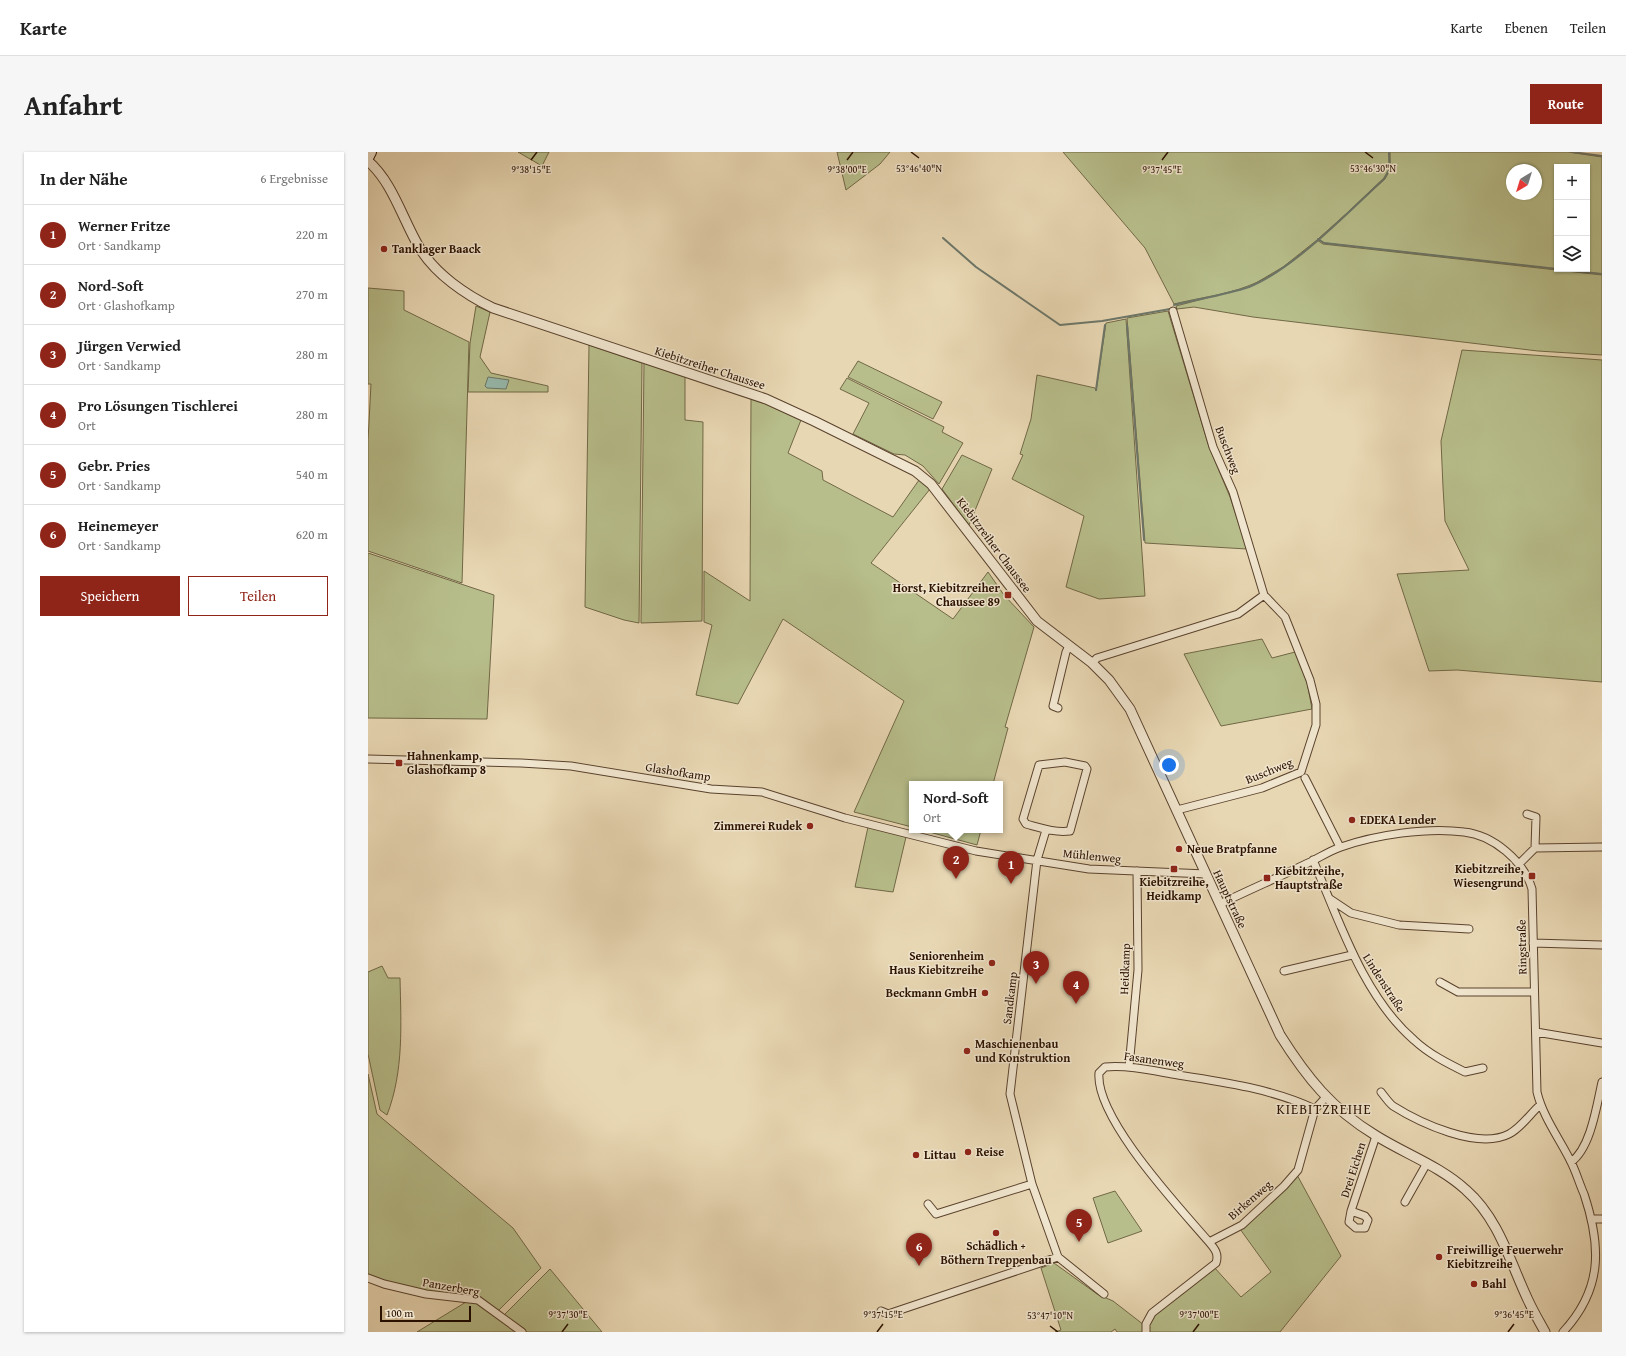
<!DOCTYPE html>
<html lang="de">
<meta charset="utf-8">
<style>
:root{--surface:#fff;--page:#f6f6f6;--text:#222;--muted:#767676;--line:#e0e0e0;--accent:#8f2418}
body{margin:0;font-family:"Gentium Book Plus",serif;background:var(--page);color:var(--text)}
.controls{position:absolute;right:12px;top:12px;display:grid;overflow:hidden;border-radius:0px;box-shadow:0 1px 3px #0004}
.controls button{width:36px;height:36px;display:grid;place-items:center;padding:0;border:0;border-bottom:1px solid var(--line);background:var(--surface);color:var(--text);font:20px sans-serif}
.compass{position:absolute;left:1138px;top:12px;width:36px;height:36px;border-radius:50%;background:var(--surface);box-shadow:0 1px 3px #0004;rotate:218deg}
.scale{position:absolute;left:12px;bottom:10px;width:91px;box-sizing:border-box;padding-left:4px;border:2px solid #2b1100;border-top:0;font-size:11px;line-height:14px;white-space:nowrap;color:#2b1100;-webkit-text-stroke:3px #f0e5ce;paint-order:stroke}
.you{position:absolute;left:801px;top:613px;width:14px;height:14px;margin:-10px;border:3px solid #fff;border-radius:50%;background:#1a73e8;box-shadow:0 0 0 6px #1a73e833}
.badge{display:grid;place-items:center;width:26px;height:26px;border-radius:50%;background:var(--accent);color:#fff;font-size:13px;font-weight:700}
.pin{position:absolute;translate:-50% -33px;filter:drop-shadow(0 1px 2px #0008)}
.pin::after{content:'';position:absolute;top:21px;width:14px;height:12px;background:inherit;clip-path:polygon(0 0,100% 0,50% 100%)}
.popup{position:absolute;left:541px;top:629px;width:94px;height:52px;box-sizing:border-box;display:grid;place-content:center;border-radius:0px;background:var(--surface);filter:drop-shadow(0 1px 3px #0005);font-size:13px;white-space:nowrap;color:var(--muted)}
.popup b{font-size:15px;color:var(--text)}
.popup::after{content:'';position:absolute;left:50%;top:100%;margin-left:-8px;border:8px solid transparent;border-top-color:var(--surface)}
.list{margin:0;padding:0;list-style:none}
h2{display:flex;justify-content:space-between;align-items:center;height:52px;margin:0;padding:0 16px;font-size:17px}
h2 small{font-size:13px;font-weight:400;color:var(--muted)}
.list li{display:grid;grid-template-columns:26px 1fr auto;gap:12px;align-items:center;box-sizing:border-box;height:60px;padding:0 16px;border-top:1px solid var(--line)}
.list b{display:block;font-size:15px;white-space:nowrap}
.list p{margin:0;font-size:13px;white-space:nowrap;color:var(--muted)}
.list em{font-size:13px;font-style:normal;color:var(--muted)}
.actions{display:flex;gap:8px;padding:12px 16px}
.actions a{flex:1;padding:9px 0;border:1px solid var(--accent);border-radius:0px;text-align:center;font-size:14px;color:var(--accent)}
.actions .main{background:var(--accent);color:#fff}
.icon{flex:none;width:22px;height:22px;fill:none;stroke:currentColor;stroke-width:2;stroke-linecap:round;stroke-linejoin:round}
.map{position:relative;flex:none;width:1234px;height:1180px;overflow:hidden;border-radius:0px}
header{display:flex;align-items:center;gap:24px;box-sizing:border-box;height:56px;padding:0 20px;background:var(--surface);border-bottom:1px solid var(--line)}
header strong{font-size:19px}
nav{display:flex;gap:22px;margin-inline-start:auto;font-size:14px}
.intro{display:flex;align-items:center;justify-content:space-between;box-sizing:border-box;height:96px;padding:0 24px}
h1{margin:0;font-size:28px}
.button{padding:10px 18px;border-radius:0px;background:var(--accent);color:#fff;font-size:14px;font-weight:700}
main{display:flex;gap:24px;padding:0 24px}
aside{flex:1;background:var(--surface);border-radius:0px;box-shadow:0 1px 3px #0004}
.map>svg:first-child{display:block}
</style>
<header>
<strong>Karte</strong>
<nav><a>Karte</a><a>Ebenen</a><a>Teilen</a></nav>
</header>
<div class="intro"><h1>Anfahrt</h1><a class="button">Route</a></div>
<main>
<aside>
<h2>In der Nähe<small>6 Ergebnisse</small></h2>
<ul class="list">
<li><span class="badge">1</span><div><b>Werner Fritze</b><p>Ort · Sandkamp</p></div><em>220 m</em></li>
<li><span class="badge">2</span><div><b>Nord-Soft</b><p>Ort · Glashofkamp</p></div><em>270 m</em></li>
<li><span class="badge">3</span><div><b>Jürgen Verwied</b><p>Ort · Sandkamp</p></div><em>280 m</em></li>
<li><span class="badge">4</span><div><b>Pro Lösungen Tischlerei</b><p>Ort</p></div><em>280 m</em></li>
<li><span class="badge">5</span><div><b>Gebr. Pries</b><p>Ort · Sandkamp</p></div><em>540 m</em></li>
<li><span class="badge">6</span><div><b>Heinemeyer</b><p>Ort · Sandkamp</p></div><em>620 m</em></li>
</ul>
<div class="actions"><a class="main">Speichern</a><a>Teilen</a></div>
</aside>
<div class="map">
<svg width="1234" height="1180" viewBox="0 0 1234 1180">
<rect width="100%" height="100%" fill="#e8d7b3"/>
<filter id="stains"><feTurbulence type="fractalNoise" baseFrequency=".005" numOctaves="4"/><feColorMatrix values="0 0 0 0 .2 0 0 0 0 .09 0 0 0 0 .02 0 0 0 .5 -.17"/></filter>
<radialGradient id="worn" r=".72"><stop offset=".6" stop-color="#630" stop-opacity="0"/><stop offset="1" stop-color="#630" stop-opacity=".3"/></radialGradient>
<path fill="#b7be8b" stroke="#716846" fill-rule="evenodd" d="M150,0h31l-7,14z
M469,0h53l-10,12 -34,26z
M695,0h326v17l-5,9c-36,33 -91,92 -136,108 -23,9 -50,12 -74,18l-29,-56z
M1022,0h178l34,5v117l-44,-5h29v-102h-30v102l-233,-26 -6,-4 67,-60 5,-10zM1144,18h24v24h-24z
M949,88l6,4 279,31v80l-64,-4 -67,-8 -218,-26 -59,-10 -17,2 -1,-3 73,-19 34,-20z
M0,136l36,3v19l65,32 -7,241 -94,-32v-110l3,-57h-3z
M108,154l14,6 -10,45 11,16 57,13v6h-80l2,-49z
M800,159l41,136 21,50 17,52 -102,-6 -18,-225z
M758,167l19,277 -46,3 -33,-12 18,-71 -72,-37 11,-24 -3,-1 11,-35 6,-44 58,13 1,3 10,-68z
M221,193l53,18 -3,260 -15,-3 -39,-13z
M1094,198l140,10v322l-145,-12 -28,1 -32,-97 72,-4 -24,-49 -2,-34 -2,-46z
M490,209l84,41 -9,17 -85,-42z
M276,211l41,14v43l18,2 -1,199 -61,2z
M479,226l97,49 -2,5 21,11 -24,41 -16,-18 -18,-11 -11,-1 -41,-20 16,-31 -29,-14z
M383,247l13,4 37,17 -13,33 34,18 1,9 70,37 26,-37 11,9 -59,74 82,56 35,-47 16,23 30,32 -29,100 3,1 -15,56h-81v43l-58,-15 50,-111 -121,-82 -45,85 -42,-9 16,-70 -8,-3v-51l46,30z
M594,303l30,14 -23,56 -27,-36z
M0,401l126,42 -7,124 -119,-1z
M894,487l10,19 23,-6 12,30 5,27 -91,17 -37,-72z
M500,675l38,10 -13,55 -38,-5z
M554,678h59l-4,15z
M14,814l6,12h12c1,46 4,93 -13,137l-7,-5 -12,-56v-82z
M0,922l9,40 136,114 28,40 -43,43 -20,-12 -51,-6 -41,-10 -18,-8z
M928,1021l45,83 -61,76h-133l1,-7 6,-11 60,-47 27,30 30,-25 -31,-43c23,-15 39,-35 56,-56z
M747,1039l27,40 -34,12 -15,-45z
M686,1111l43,31 16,7 31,24 -1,7h-26l-2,-3 -4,3h-56l6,-2 -20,-62z
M182,1117l52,63h-75l-23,-17z
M98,1150l11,1 40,29h-100z"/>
<path fill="#97baad" stroke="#6c7668" d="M120,225l21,3 -3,9 -19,-1 -2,-2z"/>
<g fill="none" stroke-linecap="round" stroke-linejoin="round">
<path stroke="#6c7668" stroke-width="2" d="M1204,0l30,4
M575,86l33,29 84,58 42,-4 68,-12
M950,87l6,4 278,31
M806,153c24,-6 51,-10 75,-18 45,-18 99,-75 135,-108l6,-10 -1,-17
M759,173l17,215
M728,238l9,-65"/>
<g stroke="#5a422d" stroke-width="9">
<path id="minor" d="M805,159l40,136 20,45 31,103 21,22 25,63 6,24v21l-15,47 -39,16 -85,22
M724,511l5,-5 141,-44 26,-19
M690,556l-5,-2 13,-54 3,-6
M0,607l153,4 50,3 140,23 51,3 83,26 131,33 113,18 117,5
M697,610l20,4 2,3 -17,62c-15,2 -29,-3 -44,-7l-3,-5 16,-54z
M937,626l35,69
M1159,662l9,3 -1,31
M678,678l-9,30 -27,234 22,90 26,73 46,37
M945,708c26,60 50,136 101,180 15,14 33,23 51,32l18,-4
M1151,712l16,-16 67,-1
M962,747l21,14 48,12 70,4
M852,752c29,-14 59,-27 88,-41 11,-5 21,-12 33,-16 34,-12 86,-20 123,-15 29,3 60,29 68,57l5,203c6,25 22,46 33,68 6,11 9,23 14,34 18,54 18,96 -21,138
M1165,791l69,2
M916,819l68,-16
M1072,830l18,10h76
M1168,880l66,11
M761,915l9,-97 -1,-99
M1013,940c4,5 8,11 12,14 27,17 85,44 116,28 12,-6 21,-20 31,-29
M1203,1010c20,-14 26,-58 31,-80
M1037,1050l22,-39
M560,1052l8,10 96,-30
M983,1059l-2,11 7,6h9l3,-8 -3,-4 -14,-5 25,-75
M1225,1067h9
M841,1090c-30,-35 -114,-124 -110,-169l6,-6c25,-2 49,4 73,8 46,7 94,14 137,34
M0,1126l16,6 42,10 52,6 44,32
M513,1159l7,3 170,-57
M778,1180v-8l6,-11 64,-50c3,-9 -1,-14 -7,-21l33,-17 42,-39 14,-16 17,-61 11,-12"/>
</g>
<g stroke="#5a422d" stroke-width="11">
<path id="tertiary" d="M0,9c25,22 34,57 51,86 16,27 47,48 74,61l273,91 48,22 101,50 16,13 106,137 55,42 17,17 21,29 150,326c27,43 52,74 95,100 30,19 65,31 91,55 33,29 44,72 62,110 5,11 11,21 17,32"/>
</g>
<g stroke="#2b1100" stroke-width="12">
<path id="secondary" d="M0,6l3,-6"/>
</g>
<use href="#minor" stroke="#f0e5ce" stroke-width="7"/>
<use href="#tertiary" stroke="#f0e5ce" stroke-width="9"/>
<use href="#secondary" stroke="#f0e5ce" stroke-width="10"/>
</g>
<path fill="none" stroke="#2b1100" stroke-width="1.5" d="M543,0l8,6M997,0l8,6M163,8l6,-8M479,8l6,-8M794,8l6,-8M682,1174l8,6M194,1180l6,-8M509,1180l6,-8M825,1180l6,-8M1140,1180l6,-8"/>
<g fill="#8f2418" stroke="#f0e5ce" stroke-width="1.5">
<circle cx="16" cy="97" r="4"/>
<rect x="636" y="439" width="8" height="8" rx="2"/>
<rect x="27" y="607" width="8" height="8" rx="2"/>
<circle cx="984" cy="668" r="4"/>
<circle cx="442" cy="674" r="4"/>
<circle cx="811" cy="697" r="4"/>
<rect x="802" y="713" width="8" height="8" rx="2"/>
<rect x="1160" y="720" width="8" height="8" rx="2"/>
<rect x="895" y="722" width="8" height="8" rx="2"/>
<circle cx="624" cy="811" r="4"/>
<circle cx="617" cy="841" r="4"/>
<circle cx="599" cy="899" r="4"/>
<circle cx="600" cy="1000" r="4"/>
<circle cx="548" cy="1003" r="4"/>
<circle cx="628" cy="1081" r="4"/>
<circle cx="1071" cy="1105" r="4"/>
<circle cx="1106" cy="1132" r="4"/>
</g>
<g text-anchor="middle" stroke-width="3" stroke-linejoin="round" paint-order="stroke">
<g font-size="12" font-weight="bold" fill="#2b1100" stroke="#f0e5ce" text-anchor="start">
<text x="24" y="101">Tanklager Baack</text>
<text x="632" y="440" text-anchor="end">Horst, Kiebitzreiher<tspan x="632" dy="14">Chaussee 89</tspan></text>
<text x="39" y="608">Hahnenkamp,<tspan x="39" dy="14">Glashofkamp 8</tspan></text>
<text x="992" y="672">EDEKA Lender</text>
<text x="434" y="678" text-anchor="end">Zimmerei Rudek</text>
<text x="819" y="701">Neue Bratpfanne</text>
<text x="1156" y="721" text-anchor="end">Kiebitzreihe,<tspan x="1156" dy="14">Wiesengrund</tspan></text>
<text x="907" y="723">Kiebitzreihe,<tspan x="907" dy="14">Hauptstraße</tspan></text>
<text x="806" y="734" text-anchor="middle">Kiebitzreihe,<tspan x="806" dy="14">Heidkamp</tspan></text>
<text x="616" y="808" text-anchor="end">Seniorenheim<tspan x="616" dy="14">Haus Kiebitzreihe</tspan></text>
<text x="609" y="845" text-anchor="end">Beckmann GmbH</text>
<text x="607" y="896">Maschienenbau<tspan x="607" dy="14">und Konstruktion</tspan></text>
<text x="608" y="1004">Reise</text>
<text x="556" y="1007">Littau</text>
<text x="628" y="1098" text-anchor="middle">Schädlich +<tspan x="628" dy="14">Böthern Treppenbau</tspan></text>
<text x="1079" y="1102">Freiwillige Feuerwehr<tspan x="1079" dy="14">Kiebitzreihe</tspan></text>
<text x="1114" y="1136">Bahl</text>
</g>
<g font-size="12" fill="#2b1100" stroke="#f0e5ce">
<text transform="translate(342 216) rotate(18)" y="4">Kiebitzreiher Chaussee</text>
<text transform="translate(860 298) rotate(69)" y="4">Buschweg</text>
<text transform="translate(626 393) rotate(53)" y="4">Kiebitzreiher Chaussee</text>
<text transform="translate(901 619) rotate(-22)" y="4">Buschweg</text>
<text transform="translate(310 620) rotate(9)" y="4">Glashofkamp</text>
<text transform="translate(724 704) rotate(6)" y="4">Mühlenweg</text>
<text transform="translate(862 747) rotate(65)" y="4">Hauptstraße</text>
<text transform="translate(1154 795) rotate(-91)" y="4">Ringstraße</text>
<text transform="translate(757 817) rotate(-88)" y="4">Heidkamp</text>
<text transform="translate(1016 831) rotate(57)" y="4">Lindenstraße</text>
<text transform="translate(642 846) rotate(-83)" y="4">Sandkamp</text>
<text transform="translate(786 908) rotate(8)" y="4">Fasanenweg</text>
<text transform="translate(985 1018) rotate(-72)" y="4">Drei Eichen</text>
<text transform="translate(882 1048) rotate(-41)" y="4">Birkenweg</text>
<text transform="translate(83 1135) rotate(10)" y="4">Panzerberg</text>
</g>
<g font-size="14" letter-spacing="1" fill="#2b1100" stroke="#f0e5ce">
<text x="956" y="962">KIEBITZREIHE</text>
</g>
</g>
<g font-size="10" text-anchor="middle" fill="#2b1100" stroke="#f0e5ce" stroke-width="3" stroke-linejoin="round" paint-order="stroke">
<text x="551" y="20">53°46'40"N</text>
<text x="1005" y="20">53°46'30"N</text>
<text x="163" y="21">9°38'15"E</text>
<text x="479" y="21">9°38'00"E</text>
<text x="794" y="21">9°37'45"E</text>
<text x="200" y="1166">9°37'30"E</text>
<text x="515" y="1166">9°37'15"E</text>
<text x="831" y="1166">9°37'00"E</text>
<text x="1146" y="1166">9°36'45"E</text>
<text x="682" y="1167">53°47'10"N</text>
</g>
<rect width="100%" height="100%" filter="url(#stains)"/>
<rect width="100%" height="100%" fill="url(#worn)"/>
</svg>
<div class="controls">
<button>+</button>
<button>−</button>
<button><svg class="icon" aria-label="layers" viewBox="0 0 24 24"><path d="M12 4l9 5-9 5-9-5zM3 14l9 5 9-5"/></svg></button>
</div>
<svg class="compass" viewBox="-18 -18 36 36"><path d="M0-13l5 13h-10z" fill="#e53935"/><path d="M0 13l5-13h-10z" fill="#767676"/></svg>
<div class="scale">100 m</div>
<div class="you"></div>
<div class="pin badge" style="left:643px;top:732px">1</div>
<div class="pin badge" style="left:588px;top:727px">2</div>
<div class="popup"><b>Nord-Soft</b>Ort</div>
<div class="pin badge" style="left:668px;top:832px">3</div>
<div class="pin badge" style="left:708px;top:852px">4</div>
<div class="pin badge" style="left:711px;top:1090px">5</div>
<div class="pin badge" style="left:551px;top:1114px">6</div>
</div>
</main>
